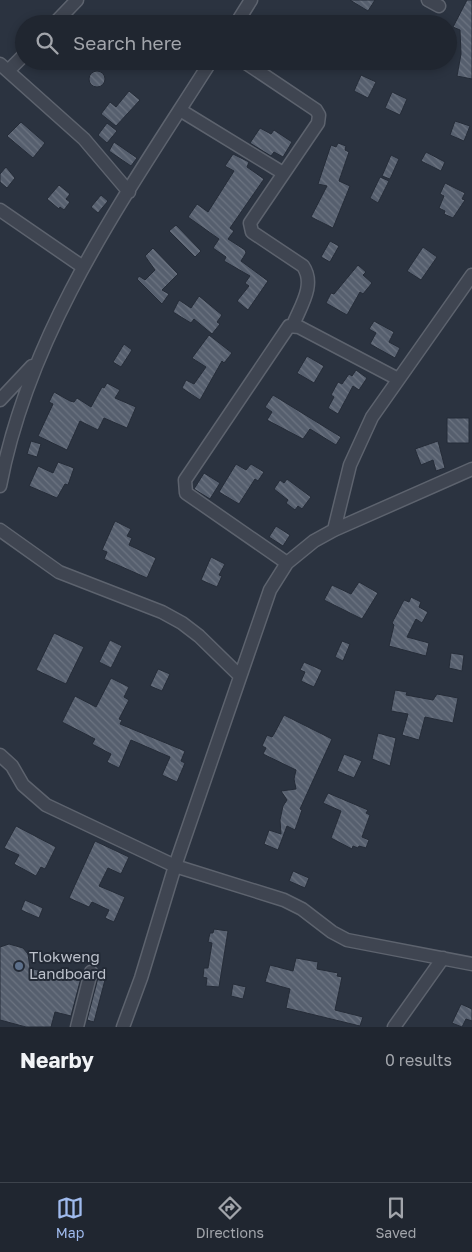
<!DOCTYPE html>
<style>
:root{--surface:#202630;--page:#2d323c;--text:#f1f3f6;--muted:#a2a5ab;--line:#3d434c;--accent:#9fbaed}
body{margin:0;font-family:"Golos Text",sans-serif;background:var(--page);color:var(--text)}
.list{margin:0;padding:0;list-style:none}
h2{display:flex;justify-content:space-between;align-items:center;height:65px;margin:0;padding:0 20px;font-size:21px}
h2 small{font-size:16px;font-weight:400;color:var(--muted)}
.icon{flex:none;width:28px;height:28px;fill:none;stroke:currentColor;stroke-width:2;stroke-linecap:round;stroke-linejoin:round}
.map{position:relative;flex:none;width:472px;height:1027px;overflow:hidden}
.search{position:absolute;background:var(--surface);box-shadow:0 2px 8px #0003;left:15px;right:15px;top:15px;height:55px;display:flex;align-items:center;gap:12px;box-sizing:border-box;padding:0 18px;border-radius:28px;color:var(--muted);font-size:19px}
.sheet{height:155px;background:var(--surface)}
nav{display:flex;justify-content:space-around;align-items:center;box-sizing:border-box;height:70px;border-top:1px solid var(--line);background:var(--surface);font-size:14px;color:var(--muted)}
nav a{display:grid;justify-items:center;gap:2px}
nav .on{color:var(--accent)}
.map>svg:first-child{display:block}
</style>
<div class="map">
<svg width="472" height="1027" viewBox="0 0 472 1027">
<defs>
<pattern id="building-back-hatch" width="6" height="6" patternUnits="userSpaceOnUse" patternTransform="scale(1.25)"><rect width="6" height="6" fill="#565f6e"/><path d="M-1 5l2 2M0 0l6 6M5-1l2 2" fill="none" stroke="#6c7481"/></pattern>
</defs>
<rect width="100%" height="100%" fill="#2b3340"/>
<path fill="url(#building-back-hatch)" stroke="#252c38" d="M350,0h25l-7,11z
M467,0h5v79l-15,-3 4,-22 -1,-24 -7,-3z
M89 79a8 8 0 1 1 16 0a8 8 0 1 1-16 0Z
M361,75l15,7 -8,16 -14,-7z
M129,91l11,9 -24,26 -15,-12 9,-12 6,5z
M392,92l15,7 -7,16 -15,-7z
M455,121l15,5 -6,15 -14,-6z
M21,122l24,21 -12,15 -26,-22z
M107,123l10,8 -10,12 -9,-8z
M260,128l11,6 3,-4 18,12 -9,15 -9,-5 -3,4 -21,-13z
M114,142l23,16 -6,8 -22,-15z
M338,143l8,3 -1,4 4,2 -10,29 11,5 -17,42 -22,-11 16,-31 -9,-2 13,-39 5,2z
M426,152l19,10 -4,9 -20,-10z
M233,154l16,8 -2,5 17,12 -34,49 4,3 -6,8 17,11 1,3 -5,8 27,20 -20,29 -11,-9 12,-15 -4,-3 5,-7 -26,-15 2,-4 -13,-9 6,-9 -31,-22 9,-13 11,8 26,-41 -9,-5z
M391,155l8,4 -9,20 -8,-3z
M6,167l9,11 -8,10 -7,-6v-8z
M380,177l9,4 -11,22 -8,-5z
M445,183l20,10 -3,6 3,1 -12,18 -9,-4 1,-3 -6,-3 5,-12 -4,-2z
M59,185l11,9 -4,5 4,3 -6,8 -4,-3 -1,2 -12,-10z
M101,195l7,6 -10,12 -7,-6z
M176,225l25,26 -6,6 -26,-26z
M330,241l9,5 -9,16 -9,-5z
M423,247l14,10 -16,23 -14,-9z
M153,248l25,26 -16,16 7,4 -7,10 -25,-25 2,-3 6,4 10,-10 -10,-14z
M358,265l8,7 -3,3 9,8 -9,11 -3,-2 -13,23 -21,-12 5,-10 3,1z
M199,296l23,19 -5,7 3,2 -8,10 -18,-15 -3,4 -18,-11 6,-12 12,8z
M374,321l20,11 -5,10 11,6 -5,10 -25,-14 6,-11 -7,-4z
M209,335l23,18 -8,10 -2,-2 -22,39 -18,-12 4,-8 8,4 12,-17 -14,-9z
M124,344l8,6 -11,17 -8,-5z
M307,356l17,10 -10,17 -17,-10z
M356,370l11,8 -8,12 -6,-4 -15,28 -10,-6 6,-11 -3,-2 7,-13 4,2 7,-10 3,2z
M107,383l13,7 -5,8 21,9 -9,21 -23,-10 -6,12 -18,-9 -13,29 -29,-14 15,-32 -4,-2 5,-10 16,9 4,1 3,-4 14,9 11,-20 2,1z
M273,395l68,42 -5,8 -26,-16 -7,10 -36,-19 5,-8 -7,-5z
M447,418h22v25h-22z
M31,441l10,3 -4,13 -10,-3z
M438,441l7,27 -9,3 -3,-11 -12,5 -6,-16z
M58,462l16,6 -6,17 -3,-1 -8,14 -28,-12 9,-20 15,7z
M236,464l10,6 5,-6 13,8 -6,9 -3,-2 -16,25 -20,-12z
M204,473l16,10 -10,16 -16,-10z
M287,479l24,18 -9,12 -4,-3 -3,4 -9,-7 2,-3 -14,-11 6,-9 4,3z
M115,521l16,8 -4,7 5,2 -3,7 27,13 -9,20 -43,-19 3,-7 -5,-2z
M276,526l14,9 -7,11 -14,-9z
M211,557l14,7 -6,11 3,1 -5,11 -16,-7z
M359,582l19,11 -16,26 -38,-19 8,-15 19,9z
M411,597l10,5 -2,5 9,5 -6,11 -6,-4 -9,18 22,6 -3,13 -37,-10 5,-21 -2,-2 12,-23 5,2z
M54,633l30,14 -18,37 -30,-14z
M110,640l12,6 -11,22 -12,-6z
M342,641l8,3 -7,17 -8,-4z
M451,653l13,2 -2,16 -13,-3z
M304,662l18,8 -8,17 -13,-6 4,-9 -5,-2z
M158,669l12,5 -8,17 -12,-5z
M111,678l18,9 -5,10 5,3 -10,19 3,1 -2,4 65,27 -4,10 4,2 -8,19 -15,-7 8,-18 -39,-17 -12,28 -12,-6 4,-8 -19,-10 3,-5 -33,-17 13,-26 21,11z
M395,690l12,2 -1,3 27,5 4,-6 21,4 -5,25 -28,-6 -6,23 -17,-5 6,-21 -17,-3z
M284,715l48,24 -32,70 2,1 -7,20 -8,-4 -9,24 -14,-6 5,-14 12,4 -1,-14 3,-14 4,-6 -6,-9 15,-2 -2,-10 2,-9 -33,-16 3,-6 -4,-2 5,-11 5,2 2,-3z
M378,733l18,5 -6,28 -18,-7z
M344,754l18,7 -8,17 -17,-7z
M328,793l40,17 -2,3 4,2 -8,22 7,3 -3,8 -7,-2 -1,2 -5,-2 -1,3 -21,-11 10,-27 -18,-8z
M16,826l40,21 -11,22 -4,-2 -5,9 -22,-12 5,-9 -15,-7z
M95,841l34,16 -8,17 -13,-6 -9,18 26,11 -11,25 -9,-4 4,-8 -17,-8 -3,5 -20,-9z
M293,871l16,7 -4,10 -16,-7z
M25,900l18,8 -4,10 -18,-8z
M214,929l14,2 -9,56 -13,-1 1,-8 -4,-1 1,-9h4l4,-25 -4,-1 2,-9h3z
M9,944l14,4 5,6 2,14 45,12 3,-11 5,1 -12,46 -16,-4 -4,15h-25l-26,-7v-73z
M296,958l22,4 -1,7 21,4 -1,3 5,1 -7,33 28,7 -3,9 -74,-18 4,-19 -25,-7 5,-17 23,6z
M99,974l7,2 -12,46 -7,-2z
M233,984l13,3 -3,12 -12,-3z
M461,1004l11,5v12l-6,-2 -4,8 -10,-4z"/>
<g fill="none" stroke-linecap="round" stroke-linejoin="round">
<g stroke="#5d636e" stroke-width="15">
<path id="minor" d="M428,0l11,6
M54,24l23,-24
M236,24l15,-24
M243,61l73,49 3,5 -1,8 -68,100 2,9 51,34c13,19 -3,41 -10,59
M0,64l84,75 45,53
M8,71l16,-16
M180,110l103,63
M0,210l83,57
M0,400l32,-34
M0,486c30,-158 126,-291 211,-425
M0,530l59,42 103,40 20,11 17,13 41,40
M334,530l16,-65 22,-48 100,-142
M287,563l-101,-70 -1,-13 104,-154 10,1 99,52
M0,755l12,11 11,19 23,20 129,61 109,34 18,9 30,23 15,8 125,24
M77,1027l14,-55
M123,1027l18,-49 34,-112 95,-276 17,-27 27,-22 20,-11 138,-61
M394,1027l49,-69"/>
</g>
<use href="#minor" stroke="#3f4551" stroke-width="12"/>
</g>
<circle fill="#5c6f8a" stroke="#232a36" stroke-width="2" cx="19" cy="966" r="5"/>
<g text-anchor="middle" stroke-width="4" stroke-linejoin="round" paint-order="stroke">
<g font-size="15" fill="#bcc1cb" stroke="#232a36" text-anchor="start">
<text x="29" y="962">Tlokweng<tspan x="29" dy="17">Landboard</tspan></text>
</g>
</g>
</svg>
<div class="search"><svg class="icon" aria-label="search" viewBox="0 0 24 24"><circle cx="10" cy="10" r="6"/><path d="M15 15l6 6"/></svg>Search here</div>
</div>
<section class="sheet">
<h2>Nearby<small>0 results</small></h2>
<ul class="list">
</ul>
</section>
<nav>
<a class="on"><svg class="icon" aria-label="map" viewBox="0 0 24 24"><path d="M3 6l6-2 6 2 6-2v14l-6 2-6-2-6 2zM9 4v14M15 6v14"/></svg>Map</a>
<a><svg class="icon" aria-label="directions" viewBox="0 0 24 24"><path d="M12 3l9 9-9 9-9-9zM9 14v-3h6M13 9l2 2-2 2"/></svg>Directions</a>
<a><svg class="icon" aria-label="saved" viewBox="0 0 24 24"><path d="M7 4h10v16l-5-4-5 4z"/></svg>Saved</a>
</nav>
